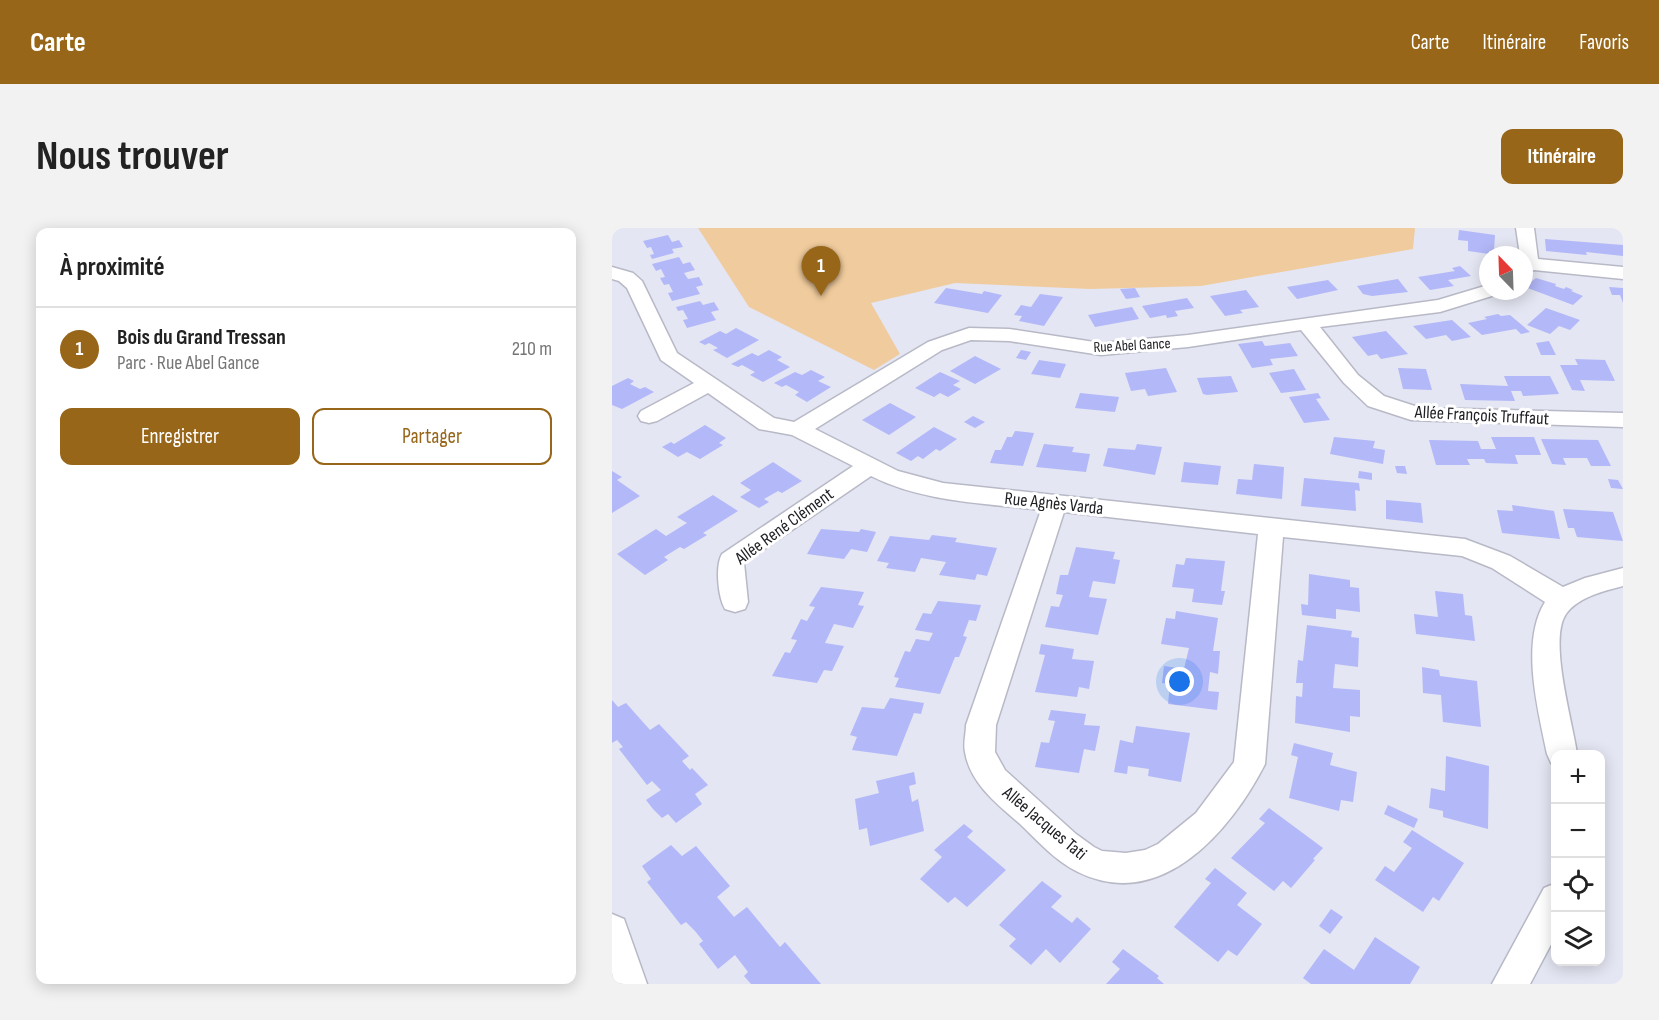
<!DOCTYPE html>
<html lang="fr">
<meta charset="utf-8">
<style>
:root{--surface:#fff;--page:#f2f2f2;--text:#222;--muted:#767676;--line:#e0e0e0;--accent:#976619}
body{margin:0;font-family:"Sofia Sans Condensed",sans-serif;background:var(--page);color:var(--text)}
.controls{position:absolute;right:18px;bottom:18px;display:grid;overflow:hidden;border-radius:12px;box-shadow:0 3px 15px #0003}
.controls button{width:54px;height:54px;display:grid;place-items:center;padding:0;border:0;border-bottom:2px solid var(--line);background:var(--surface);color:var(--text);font:30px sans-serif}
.compass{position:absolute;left:867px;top:18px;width:54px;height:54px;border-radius:50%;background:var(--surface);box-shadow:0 3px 15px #0003;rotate:337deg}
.you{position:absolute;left:568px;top:454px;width:21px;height:21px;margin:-15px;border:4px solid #fff;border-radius:50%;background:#1a73e8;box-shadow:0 0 0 9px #1a73e833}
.badge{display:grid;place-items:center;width:39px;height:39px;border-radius:50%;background:var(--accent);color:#fff;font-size:20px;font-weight:700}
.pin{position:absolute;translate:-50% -50px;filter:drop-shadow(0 2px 3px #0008)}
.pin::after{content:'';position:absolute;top:32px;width:21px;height:18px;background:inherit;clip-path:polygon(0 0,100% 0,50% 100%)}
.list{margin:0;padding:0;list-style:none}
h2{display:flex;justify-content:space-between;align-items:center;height:78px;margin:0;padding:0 24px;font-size:26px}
h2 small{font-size:20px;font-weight:400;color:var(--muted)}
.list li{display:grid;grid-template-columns:39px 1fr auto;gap:18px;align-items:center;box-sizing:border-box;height:84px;padding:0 24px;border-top:2px solid var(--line)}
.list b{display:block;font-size:22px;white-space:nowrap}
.list p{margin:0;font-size:20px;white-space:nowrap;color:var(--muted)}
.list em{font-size:20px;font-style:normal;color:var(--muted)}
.actions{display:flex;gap:12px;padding:18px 24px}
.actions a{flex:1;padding:14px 0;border:2px solid var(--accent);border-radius:12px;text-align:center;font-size:21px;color:var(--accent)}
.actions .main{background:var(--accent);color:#fff}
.icon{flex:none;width:33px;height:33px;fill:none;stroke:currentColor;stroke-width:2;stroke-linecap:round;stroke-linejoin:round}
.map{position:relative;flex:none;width:1011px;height:756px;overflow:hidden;border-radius:12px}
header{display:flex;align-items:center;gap:36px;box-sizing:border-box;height:84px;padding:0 30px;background:var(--accent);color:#fff}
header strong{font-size:28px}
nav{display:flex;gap:33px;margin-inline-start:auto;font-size:21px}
.intro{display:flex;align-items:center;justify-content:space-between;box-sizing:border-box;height:144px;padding:0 36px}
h1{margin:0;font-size:42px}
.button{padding:15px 27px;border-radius:12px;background:var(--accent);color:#fff;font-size:21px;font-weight:700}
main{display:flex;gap:36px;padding:0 36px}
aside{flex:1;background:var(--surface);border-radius:12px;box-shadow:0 3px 15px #0003}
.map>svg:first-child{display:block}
</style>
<header>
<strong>Carte</strong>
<nav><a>Carte</a><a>Itinéraire</a><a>Favoris</a></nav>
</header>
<div class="intro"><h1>Nous trouver</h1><a class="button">Itinéraire</a></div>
<main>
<aside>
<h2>À proximité<small></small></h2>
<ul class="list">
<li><span class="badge">1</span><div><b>Bois du Grand Tressan</b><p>Parc · Rue Abel Gance</p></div><em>210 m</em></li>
</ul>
<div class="actions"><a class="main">Enregistrer</a><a>Partager</a></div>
</aside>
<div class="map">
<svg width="1011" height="756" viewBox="0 0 1011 756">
<rect width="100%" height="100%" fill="#e4e6f3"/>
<path fill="#f0cb9d" d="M86,0h717l-2,21 -212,37 -111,3 -135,-6 -84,20 29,51 -26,16 -125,-63z"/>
<path fill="#b3b8f8" d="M847,2l36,5 -1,16h-5v3l-21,-3v-10l-10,-1z
M56,7l4,7 7,-2 4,7 -11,2 2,4 -22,6 -2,-4 4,-1 -3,-7 -4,1 -4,-7z
M933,11l78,6v11l-37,-4 1,3 -41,-4z
M67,29l4,7 7,-2 5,8 -11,3 4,6 11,-2 4,8 -7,2 4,7 -28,7 -4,-8 5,-1 -4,-8 -5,1 -4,-7 5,-1 -4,-8 -5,2 -4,-7z
M848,38l11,10 -23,4 6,6 -24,4 -12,-13 37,-6 -3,-3z
M924,50l20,6 -1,2 9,3 2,-2 7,3 -2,1 12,5 -10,9 -48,-18z
M786,51l10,13 -36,4 -9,-2 -6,-8z
M716,52l10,10 -41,9 -10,-12z
M997,59l14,1v15l-3,-8h-8z
M334,60l36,6 2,-3 18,4 -14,18 -54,-10z
M523,60l5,9 -14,2 -6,-10z
M634,62l13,17 -19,3 3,3 -18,3 -15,-20z
M428,66l23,3 -19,29 -25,-5 3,-5 -8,-1 7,-10 10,2z
M575,70l7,10 -19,3 3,5 -11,2 -1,-3 -16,3 -8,-12z
M88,73l3,4 11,-3 5,8 -8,2 5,8 -29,8 -4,-8 5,-1 -5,-9 -5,1 -2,-4z
M520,79l7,12 -44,8 -7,-12z
M934,80l34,12 -10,10 -11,-4 -9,8 -23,-9z
M886,86l3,2 9,-1 20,17 -9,2 -5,-5 -34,6 -14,-12 19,-4 -3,-2z
M840,92l19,17 -19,4 -6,-6 -20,4 -13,-13z
M124,100l23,12 -32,18 -14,-8 5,-2 -9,-5 -4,2 -6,-3 21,-11 6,3z
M774,103l22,23 -27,5 -4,-5 -9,2 -16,-19z
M650,113l3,5 25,-3 8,13 -28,3 3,6 -21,3 -14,-24z
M937,113l7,14h-15l-5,-12z
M157,122l13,7 -5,3 13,7 -27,15 -13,-7 5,-3 -13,-7 -4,2 -7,-3 21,-11 6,3z
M409,122l10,2 -5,8 -10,-2z
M363,128l26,13 -26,15 -25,-13z
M963,131l30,1 10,21 -35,-1 5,11 -13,-1 -12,-25h18z
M427,132l27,4 -6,14 -29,-4z
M554,140l11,24 -29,4 -3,-7 -14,2 -6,-18z
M786,140l28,1 6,21 -29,-1z
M682,141l12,21 -25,3 -12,-20z
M199,142l14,7 -7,4 13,6 -24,15 -12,-7 4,-3 -13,-7 -4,2 -8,-4 21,-11 7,3z
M328,144l20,9 -7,4 8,4 -13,8 -8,-4 -6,4 -19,-9z
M619,148l7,16 -31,3 -4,-1 -6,-16z
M892,148h46l9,18 -36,2 -2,-5h-10l4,10 -50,-1 -5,-16 48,2z
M16,150l6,3 -4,3 10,5 5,-2 9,5 -32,17 -10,-4v-19z
M468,165l39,4 -4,15 -40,-4z
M706,165l3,5 -5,1 14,21 -26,3 -15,-26z
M278,175l26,14 -27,18 -27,-15z
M361,188l12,6 -10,6 -11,-6z
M93,197l21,13 -7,5 4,2 -23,14 -13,-7 -9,5 -16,-10 9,-5 3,2z
M322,199l23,12 -17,12 -4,-2 -13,10 -5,-3 -7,5 -15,-8z
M403,203l19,2 -11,33 -33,-3 5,-13h6l6,-13h5z
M722,209l41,4 -2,7 12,2 -2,14 -53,-10z
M879,209h43l7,18h-26l3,9 -32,-1 -2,-4h-17l3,6h-34l-7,-25 49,1 3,8h15z
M929,211l57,1 13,26h-20l-4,-8h-24l3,7 -14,-1z
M432,216l30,3 -2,5 18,2 -4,18 -50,-5z
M525,216l25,3 -7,28 -52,-9 5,-18 27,2z
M161,234l29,19 -20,12 -4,-2 -14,8 5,3 -10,6 -19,-11 11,-7 -11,-7z
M572,234l37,4 -3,19 -37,-3z
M642,236l30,3 -2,32 -46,-5 2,-15 14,1z
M783,238h10l2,8 -10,-1z
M0,243l10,6 -5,3 23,16 -28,17z
M747,243l13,2v7l-14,-2z
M692,250l55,5 1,8 -5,-1 1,21 -55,-5z
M996,251l10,1 5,9 -12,-1z
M101,267l25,16 -35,22 4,2 -23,14 -4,-2 -16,10 4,3 -23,15 -28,-21 39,-25 10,7 21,-13 -10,-6z
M774,272l35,3 2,20 -37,-4z
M900,277l42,6 6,28 -58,-6 -5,-23 16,1z
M951,281l50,3 10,29 -46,-4 -3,-9h-6z
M209,301l38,3 2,-3 15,3 -9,20 -16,-3 -7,10 -37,-5z
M320,307l25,3 -2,4 42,6 -10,28 -10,-2 -2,6 -36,-5 7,-13 -25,-4 -6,14 -29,-4 3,-5 -12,-2 13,-25 39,4z
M464,319l39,5 -2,7 7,1 -5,24 -22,-3 -4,16 18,2 -9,36 -53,-8 6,-21 8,1 4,-12 -7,-1 4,-19h8z
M574,330l39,3 -4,30h4l-3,14 -30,-3 2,-13 -22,-2 4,-23 8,1z
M697,346l41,6v7l9,1 1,24 -24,-3v10l-34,-4 -1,-11 7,1z
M209,359l43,5 -6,13 6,1 -11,22 -19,-4 -9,19 19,3 -12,25 -8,-1 -7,13 -45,-7 13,-24 5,1 7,-13 -6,-1 10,-20 6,2 8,-14 -6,-1z
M823,363l28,3 2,21 7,1 3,25 -59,-7 -2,-20 24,3z
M326,373l43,4 -5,16 -7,-1 -6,16 4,1 -8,20h-4l-15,37 -45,-7 4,-9 -5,-1 11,-26 5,1 6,-13 13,2 4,-8 -18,-3 8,-17 8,1z
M564,383l42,7 -5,33h7l-2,23 -8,-2 -2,19 11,1 -2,18 -49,-6 2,-20 -8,-1 2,-17 20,3 5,-21 -28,-4 5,-26 9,1z
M695,397l45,6 -1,6 8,1 -1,29 -23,-3 -2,24 27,2v27l-10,-1v16l-55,-9 1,-27 6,1 1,-14h-7l2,-23 5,1z
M429,416l33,5 -2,10 22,2 -5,28 -10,-2 -2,10 -42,-5 10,-37 -6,-1z
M810,439l17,3 1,6 37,5 4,46 -38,-5 -2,-27 -18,-2z
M278,470l34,5 -3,11 -7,-1 -17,43 -45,-6 5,-13 -7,-2 12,-28 22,2z
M0,472l6,7 8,-4 24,27 9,-6 30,32 -7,5 8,9 2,-2 16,17 -13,9 7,10 -26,19 -8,-9 -6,4 -9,-9 -7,-9 15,-10 -9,-9 -5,4 -28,-36 4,-2 -6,-7 -5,3z
M439,482l35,4 -2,11 16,1 -5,25 -11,-2 -5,24 -44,-6 6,-25 8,1 6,-22 -7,-1z
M524,498l54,7 -9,49 -33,-6 1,-7 -21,-3 -1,8 -13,-2 6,-32 13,3z
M682,515l39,10 -3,12 27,7 -4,30 -12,-2 -2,11 -50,-13 9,-41 -7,-2z
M834,528l43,10 -1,63 -45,-12v-6l-14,-3 2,-20 14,3z
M302,544l2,12 -7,2 3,16 6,-3 6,32 -54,15 -3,-18 -8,2 -4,-31 24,-6 -3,-12z
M776,577l30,14 -4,9 -30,-14z
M657,580l54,40 -10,11 2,1 -24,28 -8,-7 -9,10 -43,-33 34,-35 -6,-4z
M352,596l9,7 -6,6 39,33 -39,37 -12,-10 -7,6 -28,-24 22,-22 -8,-7z
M800,602l52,33 -25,38 -6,-4 -10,15 -48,-32 10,-14 9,6 18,-24 -9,-6z
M59,617l11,11 14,-10 34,40 -13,11 17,20 13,-10 33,40 5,-5 36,42h-70l-7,-8 4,-4 -13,-17 -17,14 -19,-25 4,-3 -8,-10 -9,-9 -5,3 -34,-43 4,-3 -9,-13z
M603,640l32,25 -10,12 25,19 -25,32 -9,-6 -10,12 -44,-35 37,-44 -6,-4z
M430,653l20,15 -11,11 21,16 5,-6 14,12 -31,34 -14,-14 -15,16 -22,-19 7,-7 -17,-14z
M719,681l12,8 -13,17 -11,-8z
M763,709l45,30 -10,17h-99l-8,-6 21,-29 30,21z
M511,721l36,27 -2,2 7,6h-58l14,-15 -8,-7z"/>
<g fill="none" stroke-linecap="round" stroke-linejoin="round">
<g stroke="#b8b9c6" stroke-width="3">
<path id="minor" d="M904,0h18l4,31 85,8v12l-89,-9 -10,5v-20h-4z
M0,39l21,6 9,8 35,72 97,65 20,4 134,-80 41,-14 40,1 92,14 87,-8 250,-35 50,-15v6h9l-2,4 -55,17 -120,15 38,48 26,21 37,12 202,5v14l-212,-7 -43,-14 -24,-23 -43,-53 -113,17 -87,8 -92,-14 -38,-1 -29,10 -127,79 83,42 45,12 522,56 45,17 53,31 22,-9 38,-10v18c-19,5 -45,11 -57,28 -18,26 7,109 11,140h-21v11l-5,-2 -4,-9c-9,-44 -27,-112 -2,-152l-53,-34 -30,-12 -179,-19 -18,227c-34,67 -104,149 -187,108 -23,-11 -41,-32 -59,-49 -22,-19 -49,-40 -54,-71 -2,-9 1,-18 1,-27l75,-215c-57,-7 -119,-8 -170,-34l-127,87 4,39 -3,7 -10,3 -10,-3c-7,-12 -10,-43 -3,-55l131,-88 -61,-31 -33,-6 -51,-36 -51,28 -8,2 -8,-2 -3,-5 3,-5 53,-28 -33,-23 -34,-72 -8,-7 -7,-2zM452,284l194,22 -24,228 -38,51 -38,31 -13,6 -19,3 -24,-2 -8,-4 -18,-13 -71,-64 -10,-18 1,-27z
M944,655v52l-26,49h-38l52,-96z
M0,686l12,5 23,65h-35z"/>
</g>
<use href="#minor" fill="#fff" fill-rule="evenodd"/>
</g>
<g text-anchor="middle" stroke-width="6" stroke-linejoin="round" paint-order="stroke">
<g font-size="15" fill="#202125" stroke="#fff">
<text transform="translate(520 117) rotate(-3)" y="5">Rue Abel Gance</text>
</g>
<g font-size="18" fill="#202125" stroke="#fff">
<text transform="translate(870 187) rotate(3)" y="6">Allée François Truffaut</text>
<text transform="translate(442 275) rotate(6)" y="6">Rue Agnès Varda</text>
<text transform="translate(172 298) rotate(-36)" y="6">Allée René Clément</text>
<text transform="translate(433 595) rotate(40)" y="6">Allée Jacques Tati</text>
</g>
</g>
</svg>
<div class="controls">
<button>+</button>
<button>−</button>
<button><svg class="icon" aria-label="locate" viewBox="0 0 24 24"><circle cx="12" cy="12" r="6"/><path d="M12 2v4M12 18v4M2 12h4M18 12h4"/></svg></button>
<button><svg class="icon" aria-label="layers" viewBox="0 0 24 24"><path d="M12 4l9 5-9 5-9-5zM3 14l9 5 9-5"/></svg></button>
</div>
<svg class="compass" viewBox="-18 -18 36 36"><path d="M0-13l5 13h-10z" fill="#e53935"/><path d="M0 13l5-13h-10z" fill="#767676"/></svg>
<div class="you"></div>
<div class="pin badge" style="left:209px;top:68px">1</div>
</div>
</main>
